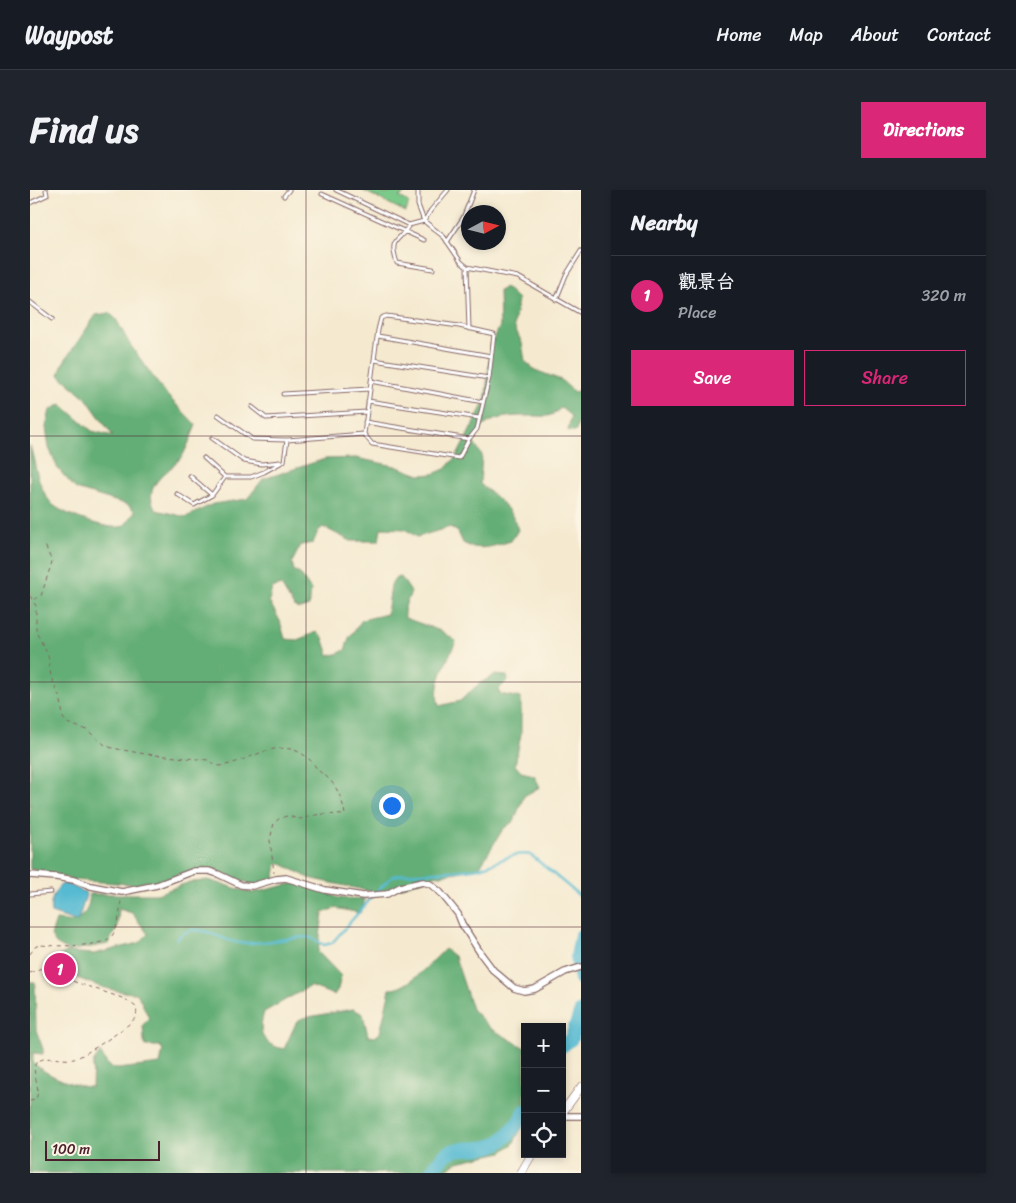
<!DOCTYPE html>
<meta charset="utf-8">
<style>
:root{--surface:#171b24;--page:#20242c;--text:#f1f3f6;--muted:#9ea1a6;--line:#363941;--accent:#db2777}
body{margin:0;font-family:Sriracha,"LXGW WenKai TC",sans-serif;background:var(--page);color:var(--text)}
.controls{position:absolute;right:15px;bottom:15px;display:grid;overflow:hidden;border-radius:0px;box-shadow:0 2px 8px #0003}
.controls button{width:45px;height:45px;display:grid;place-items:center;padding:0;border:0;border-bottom:1px solid var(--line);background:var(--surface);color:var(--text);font:25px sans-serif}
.compass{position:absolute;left:431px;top:15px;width:45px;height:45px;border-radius:50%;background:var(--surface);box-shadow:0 2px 8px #0003;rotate:83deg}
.scale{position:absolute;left:15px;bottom:12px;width:115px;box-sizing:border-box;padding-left:5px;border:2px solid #4a1f2b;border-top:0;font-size:14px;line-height:18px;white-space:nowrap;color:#4a1f2b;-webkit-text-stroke:4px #fcf5e5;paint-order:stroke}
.you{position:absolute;left:361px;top:615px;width:18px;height:18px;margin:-12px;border:4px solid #fff;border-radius:50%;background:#1a73e8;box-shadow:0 0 0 8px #1a73e833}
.badge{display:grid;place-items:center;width:32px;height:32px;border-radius:50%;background:var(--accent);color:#fff;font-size:16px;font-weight:700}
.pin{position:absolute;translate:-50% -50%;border:2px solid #fff;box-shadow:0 1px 5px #0006}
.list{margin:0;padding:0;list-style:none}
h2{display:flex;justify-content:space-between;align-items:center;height:65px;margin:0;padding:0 20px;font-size:21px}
h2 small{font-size:16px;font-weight:400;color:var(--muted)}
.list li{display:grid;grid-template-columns:32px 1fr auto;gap:15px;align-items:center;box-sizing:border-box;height:80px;padding:0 20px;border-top:1px solid var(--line)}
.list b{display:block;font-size:19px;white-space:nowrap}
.list p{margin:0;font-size:16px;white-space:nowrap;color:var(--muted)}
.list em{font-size:16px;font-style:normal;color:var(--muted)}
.actions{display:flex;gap:10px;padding:15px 20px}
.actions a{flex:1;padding:11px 0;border:1px solid var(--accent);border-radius:0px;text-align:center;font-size:18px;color:var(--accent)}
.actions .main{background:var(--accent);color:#fff}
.icon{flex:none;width:28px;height:28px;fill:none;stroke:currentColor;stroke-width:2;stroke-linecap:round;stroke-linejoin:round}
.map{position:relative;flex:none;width:551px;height:983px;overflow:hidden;border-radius:0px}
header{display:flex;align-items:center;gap:30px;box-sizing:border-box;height:70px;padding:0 25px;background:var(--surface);border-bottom:1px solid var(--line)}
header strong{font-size:24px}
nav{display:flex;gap:28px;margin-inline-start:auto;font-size:18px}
.intro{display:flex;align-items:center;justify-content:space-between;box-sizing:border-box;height:120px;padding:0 30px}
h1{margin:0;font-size:35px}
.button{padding:12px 22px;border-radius:0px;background:var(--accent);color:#fff;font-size:18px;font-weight:700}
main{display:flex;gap:30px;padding:0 30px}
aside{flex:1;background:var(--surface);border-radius:0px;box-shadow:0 2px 8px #0003}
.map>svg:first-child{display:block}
</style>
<header>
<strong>Waypost</strong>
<nav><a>Home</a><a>Map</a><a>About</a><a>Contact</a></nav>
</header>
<div class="intro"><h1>Find us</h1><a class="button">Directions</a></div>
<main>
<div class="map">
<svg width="551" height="983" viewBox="0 0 551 983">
<rect width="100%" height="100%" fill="#fcf5e5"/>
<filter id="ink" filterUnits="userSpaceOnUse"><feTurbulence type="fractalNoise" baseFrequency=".02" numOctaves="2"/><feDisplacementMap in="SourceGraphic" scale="10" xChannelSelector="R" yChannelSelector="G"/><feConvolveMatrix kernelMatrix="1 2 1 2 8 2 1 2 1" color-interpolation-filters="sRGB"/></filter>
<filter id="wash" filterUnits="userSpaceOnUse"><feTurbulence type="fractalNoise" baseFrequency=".0096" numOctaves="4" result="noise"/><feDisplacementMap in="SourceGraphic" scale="20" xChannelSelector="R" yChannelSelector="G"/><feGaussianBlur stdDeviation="1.12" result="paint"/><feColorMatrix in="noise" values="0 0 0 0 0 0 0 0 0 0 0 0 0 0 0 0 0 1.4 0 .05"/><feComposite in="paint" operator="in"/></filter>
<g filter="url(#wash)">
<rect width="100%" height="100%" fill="#f5ead0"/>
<path fill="#7bca8a" stroke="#62745a" d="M332,0h14l9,4 16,-4h9l-11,7 10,5 -3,10z"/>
<path fill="#64ae76" stroke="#576650" d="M475,97l13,12 -4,27 8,17 3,18 10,9 26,10 13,12 7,-2v21l-5,20h-8l3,-15 -10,-8c-3,2 -6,6 -10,7 -4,2 -11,1 -15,1 -25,0 -53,-2 -63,26l9,13 -2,29c17,14 32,24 38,46l-7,11c-17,5 -32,11 -48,2l-5,-11 -8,-5 -33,10 -12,-8 -24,-1 -2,13h-28l-28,-14 -5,4 -5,12 -12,2 -9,17 2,9 6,3 11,16 -2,16 -9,3 -6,-2 -13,-22 -9,3 -3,13 11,20 5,18 12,1 20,-8 6,6 6,17 8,-1 8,-4 4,-12 13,-18 25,-6 4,-29 5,-7 5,-1 10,15 -7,17 1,9 36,13 15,10c-8,19 -24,44 -17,65l21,-5 20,-18 15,-8 12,1 1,4 -10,10 2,4 21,4v36l-6,31 6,7 13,3 6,12 -16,9 -10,25 -11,8 -24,39 -44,8 -42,14 -15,3 -69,-15 -27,-14h-5l-3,17 -18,5 -42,-15 -70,14 -71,-5 -43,-11v-424c5,18 8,43 21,58 8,10 60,29 72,23 5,-3 8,-10 12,-15l-7,-6 -52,-16 -18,-20 -9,-21 -3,-21 4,-17 11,-6 31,27 21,5 -27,-38 -27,-23 4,-12 33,-48 13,-2 7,6 13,24 35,49 32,33c-4,9 -8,21 -13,30 -13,18 -43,29 -27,55l30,7 27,-13 34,-5 16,-20 62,-20 31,-1 39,8 25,9 13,-1 12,-5 12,-13 28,-55 6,-56 9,-19 -1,-35z
M178,690l44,13 43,-10 22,4 21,11 27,1 -5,14 -25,-5 -12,5 -5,39 23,24 -3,13 -4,6 -24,-9 -46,26c-6,21 -3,32 20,37l13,-28 6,-3 50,-9 10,5 5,22 7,1 5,-4 10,-44c18,1 43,-29 55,-40l10,8 17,52 18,19 35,20v73l-12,23 -11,8 -45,10 -16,11h-411v-191h5l1,48 7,19v5l-10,-1v9c10,12 44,26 59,25l1,-24 7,-11 9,15 9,2 42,-5 3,-14 -3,-4h-14l-2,-4 -1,-17 6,-7 -12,-25c-25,0 -59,-13 -81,-26l-1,-9 12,-6 27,2 45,-11 9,-9 -16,-21 -13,-4 -2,19 -9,16 -40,7 -12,-7 -5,-8 5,-16 17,2c14,-9 15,-12 17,-28h67l30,-11z"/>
<path fill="#54bad2" stroke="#4f6c7e" d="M32,694h5l18,8 1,3 -8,25 -3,1 -24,-8c-2,-9 3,-23 11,-29z"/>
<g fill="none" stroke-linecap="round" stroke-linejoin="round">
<path stroke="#54bad2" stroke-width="2.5" d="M345,703l18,-17 11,-2c25,-2 50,-2 75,-6 18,-4 33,-17 52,-13l50,42
M147,749c5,-5 8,-8 16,-9 17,-1 31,12 48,13 20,1 42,-4 62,-6l9,1 12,7 8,-2 40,-46"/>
<path stroke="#54bad2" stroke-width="14" d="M551,746l-4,20 4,23
M532,856l9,-7 10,-28
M400,983c5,-6 10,-13 15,-18 15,-11 34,-3 49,-10 11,-4 26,-23 31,-34"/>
</g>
</g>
<g filter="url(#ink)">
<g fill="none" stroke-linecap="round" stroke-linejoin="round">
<g stroke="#866665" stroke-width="5">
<path id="service" d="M306,0l73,35 15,-4 7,-11 17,-20
M388,0v15l6,16 20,16 17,25 6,5 51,10 63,36
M292,4l102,46
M254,6l5,-6
M0,13l17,-8 -1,-5
M379,35c-9,18 -21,11 -12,38l36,6
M417,52l16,-24 11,-28
M437,77l2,62
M526,110l10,-25 15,-24
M0,112l22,17
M348,146l113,20
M344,170l115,18
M341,191l112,21
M253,204l87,-5
M338,211l111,17
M222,217l14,11 101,-6
M188,225l34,24 35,1
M335,232l104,17
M182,248l32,23 18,3 18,-2
M174,268l21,19
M160,286l22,19
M147,304l17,11 18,-10 13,-18h26l13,-5 20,-11 3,-21 77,-6 14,-104 3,-12 5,-2 73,10 35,8 -5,44 -12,51 -8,10 -10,19 -87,-14 -8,-10
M0,704l21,-2"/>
</g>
<g stroke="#866665" stroke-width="8">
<path id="minor" d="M0,685l26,2 18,3 17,6 31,6 35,-7 37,-14h15l9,3 23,11 11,1 24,-7 10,-1 39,12 38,6 24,-2 13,-7 23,-5 7,2 10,8 18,22 4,10 19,30 12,16 21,18 10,3 11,-2 30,-17 16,-5
M532,926h19"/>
</g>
<g stroke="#866665" stroke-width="9">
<path id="tertiary" d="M532,923l19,-26
M491,983l11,-19"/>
</g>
<path stroke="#866665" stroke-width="1" stroke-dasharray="4 4" stroke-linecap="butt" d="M0,406l6,10v26l12,23 3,22 10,24 2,17 4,5 20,7 18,15 7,3 33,6 63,6 10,6c31,-2 61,-34 91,-7 4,3 6,8 10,12 2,2 6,4 9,7 10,10 15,23 17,37l-25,-1 -20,5 -13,-3 -7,2 -6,5 -4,17 4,33
M4,409l7,-3 11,-34 -7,-17
M0,764l5,-7 4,-2c15,1 61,3 72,-8 8,-9 9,-26 10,-37
M0,783l14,-6 6,1 22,13 53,18 11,8c1,4 1,7 -1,11 -6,9 -51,38 -61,41 -11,2 -29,-5 -38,4 -6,9 7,26 -1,37l-5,1"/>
<use href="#service" stroke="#fff" stroke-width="3"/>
<use href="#minor" stroke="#fff" stroke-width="5.5"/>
<use href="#tertiary" stroke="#fff" stroke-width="8"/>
</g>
</g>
<path fill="none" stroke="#4a1f2b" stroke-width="1" stroke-opacity="0.55" d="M276,0v983M0,246h551M0,492h551M0,737h551"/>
</svg>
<div class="controls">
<button>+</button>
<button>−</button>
<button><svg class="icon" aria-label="locate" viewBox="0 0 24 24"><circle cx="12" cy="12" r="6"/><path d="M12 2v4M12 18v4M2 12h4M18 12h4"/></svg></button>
</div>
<svg class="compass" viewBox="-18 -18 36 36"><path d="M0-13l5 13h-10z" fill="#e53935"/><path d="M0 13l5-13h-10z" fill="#9ea1a6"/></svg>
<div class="scale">100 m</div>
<div class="you"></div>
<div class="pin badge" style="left:30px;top:779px">1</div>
</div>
<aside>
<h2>Nearby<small></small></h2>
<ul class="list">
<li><span class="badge">1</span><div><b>觀景台</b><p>Place</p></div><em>320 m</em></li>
</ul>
<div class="actions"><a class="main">Save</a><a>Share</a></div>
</aside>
</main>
